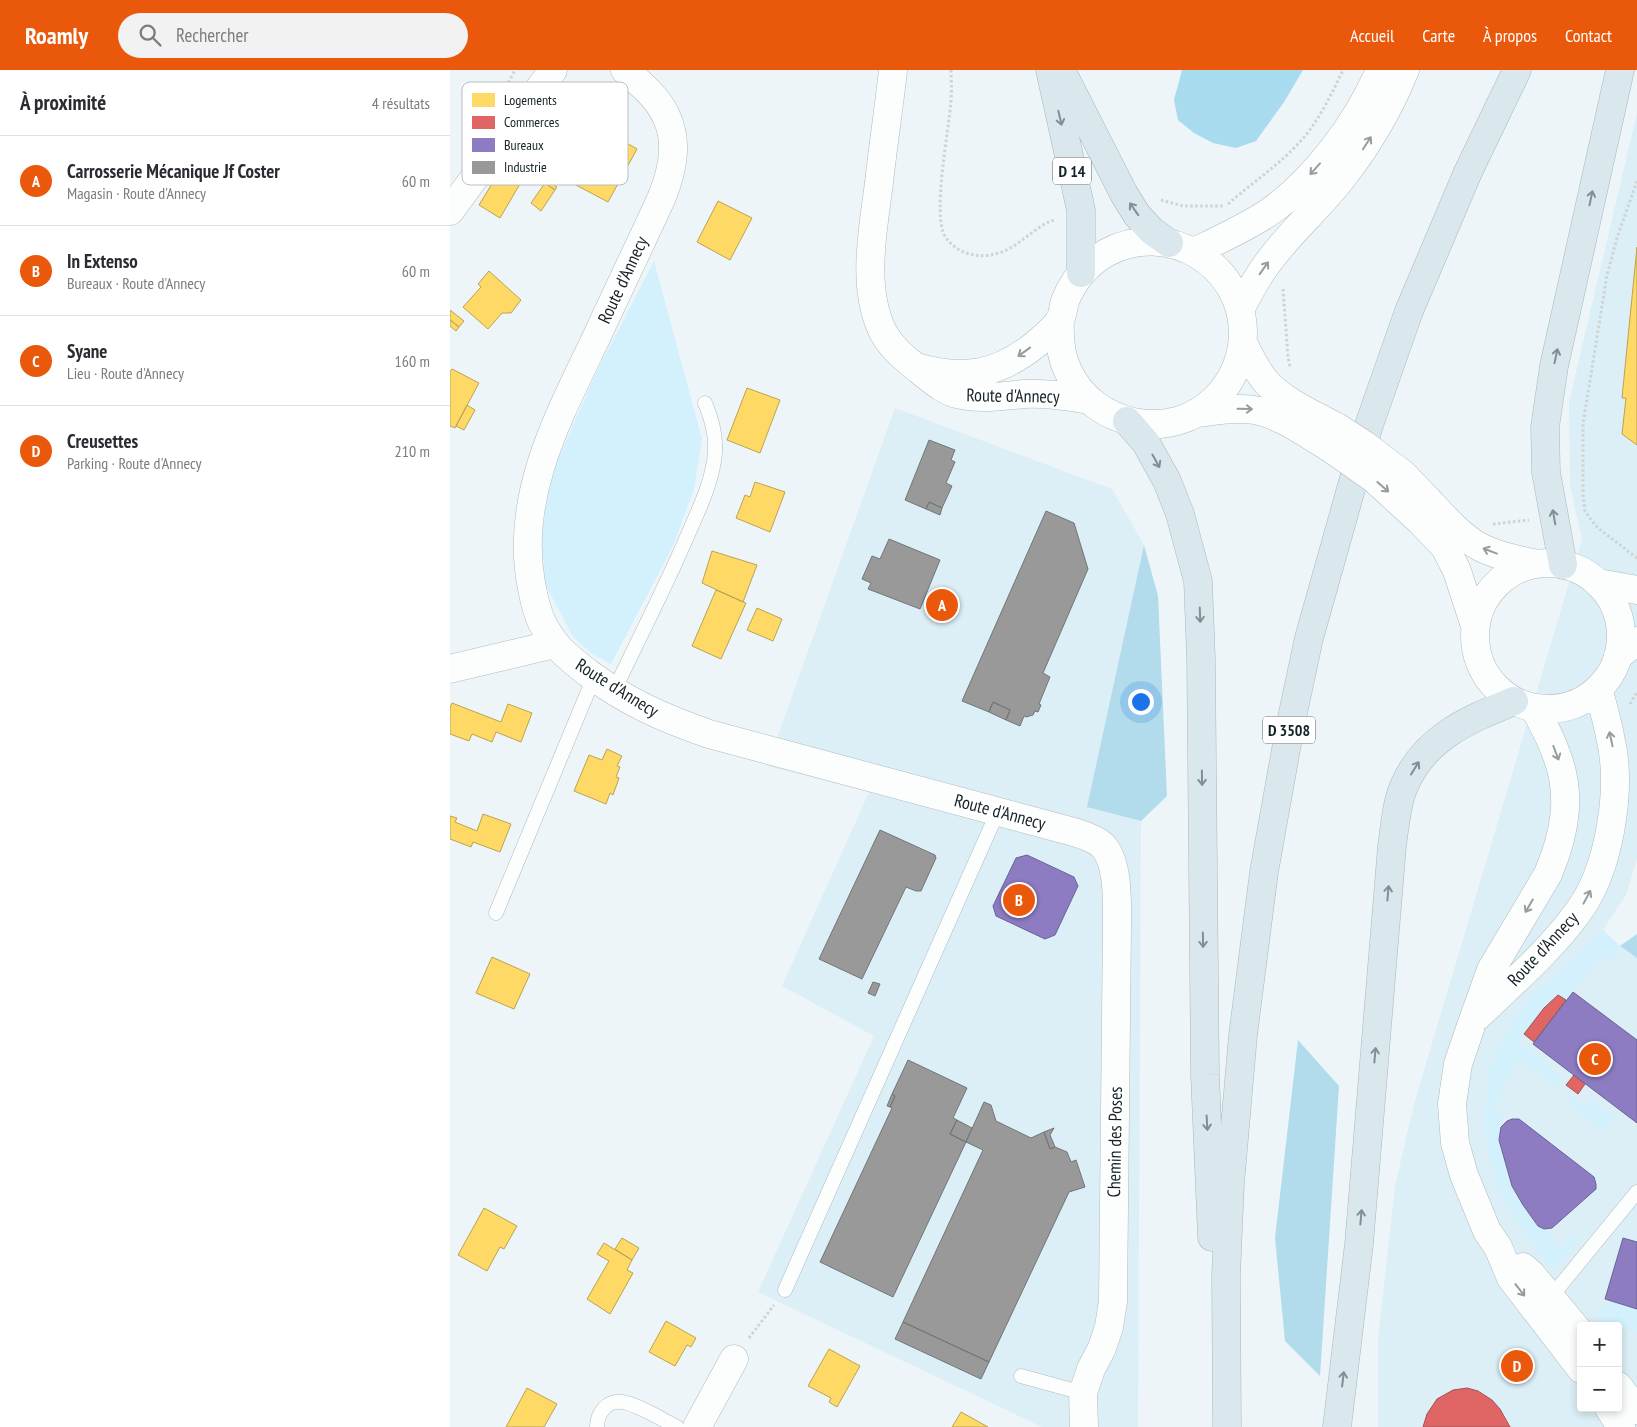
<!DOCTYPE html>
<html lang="fr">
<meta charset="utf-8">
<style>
:root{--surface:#fff;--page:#f2f2f3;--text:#2b2b33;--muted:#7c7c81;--line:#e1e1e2;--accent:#ea580c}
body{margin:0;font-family:"PT Sans Narrow",sans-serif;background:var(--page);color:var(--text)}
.controls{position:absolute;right:15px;bottom:15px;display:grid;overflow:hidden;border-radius:5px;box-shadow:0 2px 8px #0003}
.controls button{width:45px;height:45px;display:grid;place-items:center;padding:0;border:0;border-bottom:1px solid var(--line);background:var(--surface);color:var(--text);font:25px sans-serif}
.you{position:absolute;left:690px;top:631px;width:18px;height:18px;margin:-12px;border:4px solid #fff;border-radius:50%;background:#1a73e8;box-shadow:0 0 0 8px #1a73e833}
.badge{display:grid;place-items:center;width:32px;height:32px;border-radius:50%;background:var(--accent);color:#fff;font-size:16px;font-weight:700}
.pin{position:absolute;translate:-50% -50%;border:2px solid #fff;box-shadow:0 1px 5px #0006}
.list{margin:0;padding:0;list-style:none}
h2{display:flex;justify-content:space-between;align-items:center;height:65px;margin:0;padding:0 20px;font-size:21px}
h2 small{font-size:16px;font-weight:400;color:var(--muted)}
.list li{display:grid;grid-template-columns:32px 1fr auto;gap:15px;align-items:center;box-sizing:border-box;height:90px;padding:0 20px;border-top:1px solid var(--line)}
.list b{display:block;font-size:19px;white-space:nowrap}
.list p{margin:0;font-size:16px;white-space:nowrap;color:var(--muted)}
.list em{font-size:16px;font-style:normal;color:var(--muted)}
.icon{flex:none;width:28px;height:28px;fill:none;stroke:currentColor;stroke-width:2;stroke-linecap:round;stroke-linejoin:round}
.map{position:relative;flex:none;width:1187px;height:1357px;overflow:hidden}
header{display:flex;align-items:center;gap:30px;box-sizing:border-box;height:70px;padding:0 25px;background:var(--accent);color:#fff}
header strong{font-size:24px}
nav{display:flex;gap:28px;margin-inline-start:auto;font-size:18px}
.search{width:350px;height:45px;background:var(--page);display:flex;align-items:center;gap:12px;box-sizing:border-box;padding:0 18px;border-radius:28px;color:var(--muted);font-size:19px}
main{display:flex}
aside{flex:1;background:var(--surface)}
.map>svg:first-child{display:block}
</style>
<header>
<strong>Roamly</strong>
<div class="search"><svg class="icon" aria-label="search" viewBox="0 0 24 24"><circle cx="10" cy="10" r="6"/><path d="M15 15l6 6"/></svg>Rechercher</div>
<nav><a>Accueil</a><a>Carte</a><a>À propos</a><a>Contact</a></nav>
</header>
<main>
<aside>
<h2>À proximité<small>4 résultats</small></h2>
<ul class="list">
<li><span class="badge">A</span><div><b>Carrosserie Mécanique Jf Coster</b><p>Magasin · Route d'Annecy</p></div><em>60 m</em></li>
<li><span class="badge">B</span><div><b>In Extenso</b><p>Bureaux · Route d'Annecy</p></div><em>60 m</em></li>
<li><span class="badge">C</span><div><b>Syane</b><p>Lieu · Route d'Annecy</p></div><em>160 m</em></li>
<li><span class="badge">D</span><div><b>Creusettes</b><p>Parking · Route d'Annecy</p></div><em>210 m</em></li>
</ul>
</aside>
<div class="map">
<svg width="1187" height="1357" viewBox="0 0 1187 1357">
<rect width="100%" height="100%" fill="#edf5f8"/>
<path fill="#dceff6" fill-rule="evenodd" d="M1187,43v746l-11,36 -23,35 17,16 17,12v469h-259v-87l17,-154 19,-82 168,-565 -12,-53 -1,-84zM1131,1256h37v82h-37z
M445,338l217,81 32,56 -56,262 53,14 -3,606h-96l-284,-135 116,-256 -92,-50 87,-194 -102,-26z"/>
<path fill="#d2f1fc" d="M204,191l48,178 -8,50 -21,57 -62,118 -19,-10 -19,-17 -27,-51 -5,-47 10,-63 43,-99z
M1153,860l17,16 -11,16 -8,-5 -35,43 -8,-5 -14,13 -26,33 45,37 -6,9 -36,-27 -22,28 5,5 -11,15 8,6 1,8 -3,18 13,46 49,63 13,-15 5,6 -23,29 -13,-12 -23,-30 -19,-33 -12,-32 -4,-38 3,-53 13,-28 30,-49 39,-30z
M1120,1026l15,11 6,-8 24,18 -11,14 -38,-29z
M1160,1231l27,8v23l-33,-11 -7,-8z"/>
<path fill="#b2dceb" d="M694,475l14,51 9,200 -26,25 -54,-14z
M1187,864v24l-17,-12z
M848,970l41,46 -19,290 -35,-35 -10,-103z"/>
<path fill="#a8dbee" d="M732,0h121l-19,32 -28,39 -20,7 -23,-5 -19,-10 -16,-13 -4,-20z"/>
<path fill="#ffd966" stroke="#b9a354" d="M156,61l31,18 -29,53 -32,-17z
M57,89l20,13 -27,46 -21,-13z
M97,110l10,7 -2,3 -10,-7z
M95,113l10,7 -14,21 -10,-8z
M268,131l34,17 -22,42 -33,-18z
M1187,177v198l-15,-11 4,-36h-4z
M39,201l32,29 -10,13h-9l-14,16 -25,-22 18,-20 -3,-3z
M0,240l14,11 -5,6 -9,-7z
M0,250l9,7 -3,4 -6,-5z
M2,299l27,14 -24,45 -5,-2v-54z
M297,318l33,12 -20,53 -33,-13z
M17,335l8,5 -11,20 -8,-4z
M305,412l30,10 -15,40 -34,-14 9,-23 5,2z
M262,481l45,14 -14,37 -41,-19z
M266,520l30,13 -25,56 -29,-13z
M307,538l25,11 -9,22 -26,-11z
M2,633l49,19 7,-18 24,9 -11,29 -25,-10 -4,10 -20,-8 -3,7 -19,-7v-26z
M157,679l15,7 -5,10 3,1 -4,10 3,1 -6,17 -3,-2 -4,11 -32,-13 15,-36 13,5z
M33,744l28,10 -11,28 -27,-10 -2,5 -21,-8v-23l7,2 -2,4 22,9z
M42,887l38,17 -16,35 -38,-16z
M34,1138l33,18 -13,23 -4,-2 -13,24 -29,-16z
M172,1168l17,10 -7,12 -17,-11z
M154,1173l28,17 -5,10 6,3 -23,41 -23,-15 22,-38 -12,-7z
M216,1251l30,17 -5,9 -4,-2 -12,21 -26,-14z
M379,1279l31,17 -23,41 -8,-5 2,-4 -23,-12z
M77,1318l30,16 -13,23h-38z
M511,1342l27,15h-36z"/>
<path fill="#e06666" stroke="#a35254" d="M1108,925l8,5 -32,42 -10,-8 20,-26z
M1124,1005l11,9 -7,10 -12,-9z
M1017,1318l11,3 14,9 8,9 10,18h-87l4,-13 10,-15 16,-9z"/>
<path fill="#8e7cc3" stroke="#6a6295" d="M577,785l47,22 4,9 -23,49 -10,4 -49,-23 -3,-10 23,-48z
M1123,922l64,48v83l-104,-79z
M1062,1049h7l75,58 2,7v5l-44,39 -8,1 -6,-3 -15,-21 -11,-19 -13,-46 2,-13 6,-6z
M1173,1168l14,4v67l-32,-10z"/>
<path fill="#999" stroke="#717677" d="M479,370l26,10 -4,10 4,2 -9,21 6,3 -10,22 -13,-6 -3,7 -21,-9z
M479,432l13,6 -2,7 -14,-6z
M596,441l28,12 14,46 -45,104 7,4 -11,27 2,1 -3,7 -3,-1 -2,4 -7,2 -2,-1 -4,10 -14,-6 4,-10 -17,-8 -4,10 -27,-11z
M439,469l51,21 -20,49 -52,-20 3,-6 -9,-4 10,-23 8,3z
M543,632l17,8 -4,10 -17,-8z
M430,760l55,25 1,3 -15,33h-5l-10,-4 -44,92 -43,-20z
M423,912l7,2 -5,12 -7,-3z
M458,990l59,28 -14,30 4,2 -7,14 16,8 -73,155 -73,-35 72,-154 -2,-1 5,-11 -3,-2z
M442,1024l3,2 -5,11 -3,-1z
M534,1032l7,3 5,16 35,17 13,-6 6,17 5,-2 12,5 4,10 5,-2 9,27 -16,5 -80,170 -86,-40 80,-172 -17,-8z
M507,1050l15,8 -6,14 -16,-8z
M604,1058l-4,7 5,12 -5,2 -6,-17z
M453,1252l86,40 -8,17 -86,-40z"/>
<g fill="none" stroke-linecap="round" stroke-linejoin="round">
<g stroke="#afbabd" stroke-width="15">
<path id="lane" d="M164,621c24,-51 50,-101 72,-152 12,-28 27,-57 29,-87 1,-17 -3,-33 -10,-49
M46,843l98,-236
M335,1220l213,-479
M1100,1228l87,-106
M571,1306l62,17
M147,1357c0,-14 10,-27 25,-25 15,2 41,18 55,25"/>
</g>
<g stroke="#afbabd" stroke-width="29">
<path id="street" d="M175,0c15,13 33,28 41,46 13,26 6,57 -5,83 -21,46 -43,91 -64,137 -37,78 -82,158 -66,247 3,17 7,36 17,50 10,17 25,28 40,40 39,29 75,45 121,61l361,97c11,3 24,7 32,14 17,16 15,59 15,80l-4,376 -4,26 -7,21 -11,21 -8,24 1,34
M1148,513l39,7
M1168,586l19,-15
M0,599l105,-25
M247,1357l37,-68"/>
</g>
<g stroke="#afbabd" stroke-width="29">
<path id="secondary" d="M443,0c-4,38 -10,75 -14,113 -6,46 -18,105 4,149 9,17 22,26 36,38 13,10 25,22 42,25 21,4 42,1 64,-1 21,-1 42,2 64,6
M0,141l103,-141
M744,182c25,-12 51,-24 74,-39 47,-33 90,-91 112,-143
M790,240c8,-16 16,-31 27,-46 22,-31 52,-56 75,-86 26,-33 47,-69 63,-108
M793,273c7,14 14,29 24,40 19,20 46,31 70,44
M466,297c47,14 82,8 120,-23 8,-7 19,-16 24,-24 3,-5 3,-13 5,-19 8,-20 22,-37 41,-48 61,-34 138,11 137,82 -1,24 -11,47 -28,64 -44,44 -122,27 -147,-28 -8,-16 -9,-34 -8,-52
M746,343c19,-2 39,-6 58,-3 26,4 54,25 76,38
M977,429c16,17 33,37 53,48 18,9 38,13 57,17
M970,451l25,26 12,24 18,55
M1025 566a73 73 0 1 1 146 0a73 73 0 1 1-146 0Z
M1085,639c7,14 15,27 20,42 18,42 10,83 -7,123l-57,96 -19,53 -14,41 -6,40 3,39 9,32 23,56 11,16 13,31 70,91
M1028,946c34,-33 72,-65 100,-104 31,-41 44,-121 33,-171 -3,-17 -8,-35 -13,-52
M1073,1197l8,7 50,60
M1168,1316l19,24
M1159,1338l12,19"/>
</g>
<g stroke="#a8b8be" stroke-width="29">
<path id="highway" d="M600,0l31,140v63
M611,0l63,124 13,21 15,16 17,12
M677,351l19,22 21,38 13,33 18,67 3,77 4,417 7,162
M1113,495l-17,-93 -1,-45 9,-61 66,-296
M777,1357l-1,-152 4,-91 13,-149 21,-163 26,-145 19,-89 60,-213 40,-114 59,-139 49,-102
M887,1357l22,-183 33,-398c3,-20 4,-41 12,-60 21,-49 64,-66 110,-85"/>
</g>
<path stroke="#cfd3d4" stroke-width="3" stroke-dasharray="2.5 2.5" stroke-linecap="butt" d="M501,0c0,10 1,20 0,30 -2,30 -19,114 -6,136 10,17 32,23 50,18 23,-5 38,-27 59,-34
M56,17l9,-17
M1187,111l-20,57 -10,37 -24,149v70l2,17 7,10 6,7 39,30
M711,130l22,6h41
M778,134c27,-24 59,-44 81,-73 14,-19 24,-40 34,-61
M833,219l5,68 2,10
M1043,454l36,-4
M1180,634l7,-12
M299,1268l25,-33"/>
<use href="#lane" stroke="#fcfefe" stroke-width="14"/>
<use href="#street" stroke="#fcfefe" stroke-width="28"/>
<use href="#secondary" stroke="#fcfefe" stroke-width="28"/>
<use href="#highway" stroke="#dae7ec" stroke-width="28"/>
<g stroke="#afbabd" stroke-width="29" stroke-linecap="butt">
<path id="secondary-bridge" d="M887,357l29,19 37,28 24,25
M880,378l43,30 47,43"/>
</g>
<use href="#secondary-bridge" stroke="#fcfefe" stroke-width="28"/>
</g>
<defs><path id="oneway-shaft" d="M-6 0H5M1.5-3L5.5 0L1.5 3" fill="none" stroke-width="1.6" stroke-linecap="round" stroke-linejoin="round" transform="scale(1.25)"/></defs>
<g stroke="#818f94">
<use href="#oneway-shaft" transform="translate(610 48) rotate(77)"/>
<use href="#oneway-shaft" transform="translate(1141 128) rotate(-78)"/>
<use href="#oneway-shaft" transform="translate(684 139) rotate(-125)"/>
<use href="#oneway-shaft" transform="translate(1106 286) rotate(-78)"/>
<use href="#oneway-shaft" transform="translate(706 391) rotate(61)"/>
<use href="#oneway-shaft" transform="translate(1104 447) rotate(-100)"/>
<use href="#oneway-shaft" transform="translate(750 545) rotate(88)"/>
<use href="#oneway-shaft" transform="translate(965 698) rotate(-58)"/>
<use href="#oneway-shaft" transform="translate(752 708) rotate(89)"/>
<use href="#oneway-shaft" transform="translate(938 823) rotate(-85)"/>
<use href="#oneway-shaft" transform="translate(753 870) rotate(89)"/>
<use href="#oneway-shaft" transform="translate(925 985) rotate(-85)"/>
<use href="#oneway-shaft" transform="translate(757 1053) rotate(87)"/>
<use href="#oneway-shaft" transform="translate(911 1147) rotate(-85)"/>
<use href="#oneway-shaft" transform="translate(893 1309) rotate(-83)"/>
</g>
<g stroke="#949c9e">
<use href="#oneway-shaft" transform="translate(917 73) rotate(-57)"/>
<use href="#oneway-shaft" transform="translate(865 99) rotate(132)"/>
<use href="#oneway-shaft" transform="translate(814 198) rotate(-55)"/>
<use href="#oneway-shaft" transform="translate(574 282) rotate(144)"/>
<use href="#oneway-shaft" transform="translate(795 339) rotate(1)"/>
<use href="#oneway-shaft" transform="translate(933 417) rotate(41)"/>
<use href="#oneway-shaft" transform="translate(1040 481) rotate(-159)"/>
<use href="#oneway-shaft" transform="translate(1161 669) rotate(-102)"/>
<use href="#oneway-shaft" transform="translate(1106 683) rotate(69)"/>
<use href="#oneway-shaft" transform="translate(1137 827) rotate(-62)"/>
<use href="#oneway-shaft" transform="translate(1079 836) rotate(120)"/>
<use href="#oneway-shaft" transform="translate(1070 1220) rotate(52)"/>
</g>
<g text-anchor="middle" stroke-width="5" stroke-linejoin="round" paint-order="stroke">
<g fill="#fff" stroke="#5b6669" stroke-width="1">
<rect x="603" y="87.5" width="38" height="27" rx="4"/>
<rect x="813" y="646.5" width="52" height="27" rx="4"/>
</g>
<g font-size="16" font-weight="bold" fill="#152429">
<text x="622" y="107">D 14</text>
<text x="839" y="666">D 3508</text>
</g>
<g font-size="18" fill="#152429" stroke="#fff">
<text transform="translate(173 210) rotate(-65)" y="6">Route d'Annecy</text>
<text transform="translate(563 326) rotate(1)" y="6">Route d'Annecy</text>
<text transform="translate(167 618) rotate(32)" y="6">Route d'Annecy</text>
<text transform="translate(550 742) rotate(15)" y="6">Route d'Annecy</text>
<text transform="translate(1093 879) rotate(-47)" y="6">Route d'Annecy</text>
<text transform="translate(665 1072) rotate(-89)" y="6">Chemin des Poses</text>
</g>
</g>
<rect x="12" y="12" width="166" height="103" rx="8" fill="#fff" stroke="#b9bdbf" stroke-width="1"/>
<rect x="22" y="23" width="23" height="14" fill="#ffd966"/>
<rect x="22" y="46" width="23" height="13" fill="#e06666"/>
<rect x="22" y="68" width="23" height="14" fill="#8e7cc3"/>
<rect x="22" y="91" width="23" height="13" fill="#999"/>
<g font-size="14" fill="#152429">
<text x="54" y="35">Logements</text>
<text x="54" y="57">Commerces</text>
<text x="54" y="80">Bureaux</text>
<text x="54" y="102">Industrie</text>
</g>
</svg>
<div class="controls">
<button>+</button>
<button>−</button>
</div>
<div class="you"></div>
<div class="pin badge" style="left:492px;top:535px">A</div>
<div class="pin badge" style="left:569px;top:830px">B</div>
<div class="pin badge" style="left:1145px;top:989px">C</div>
<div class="pin badge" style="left:1067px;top:1296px">D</div>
</div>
</main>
